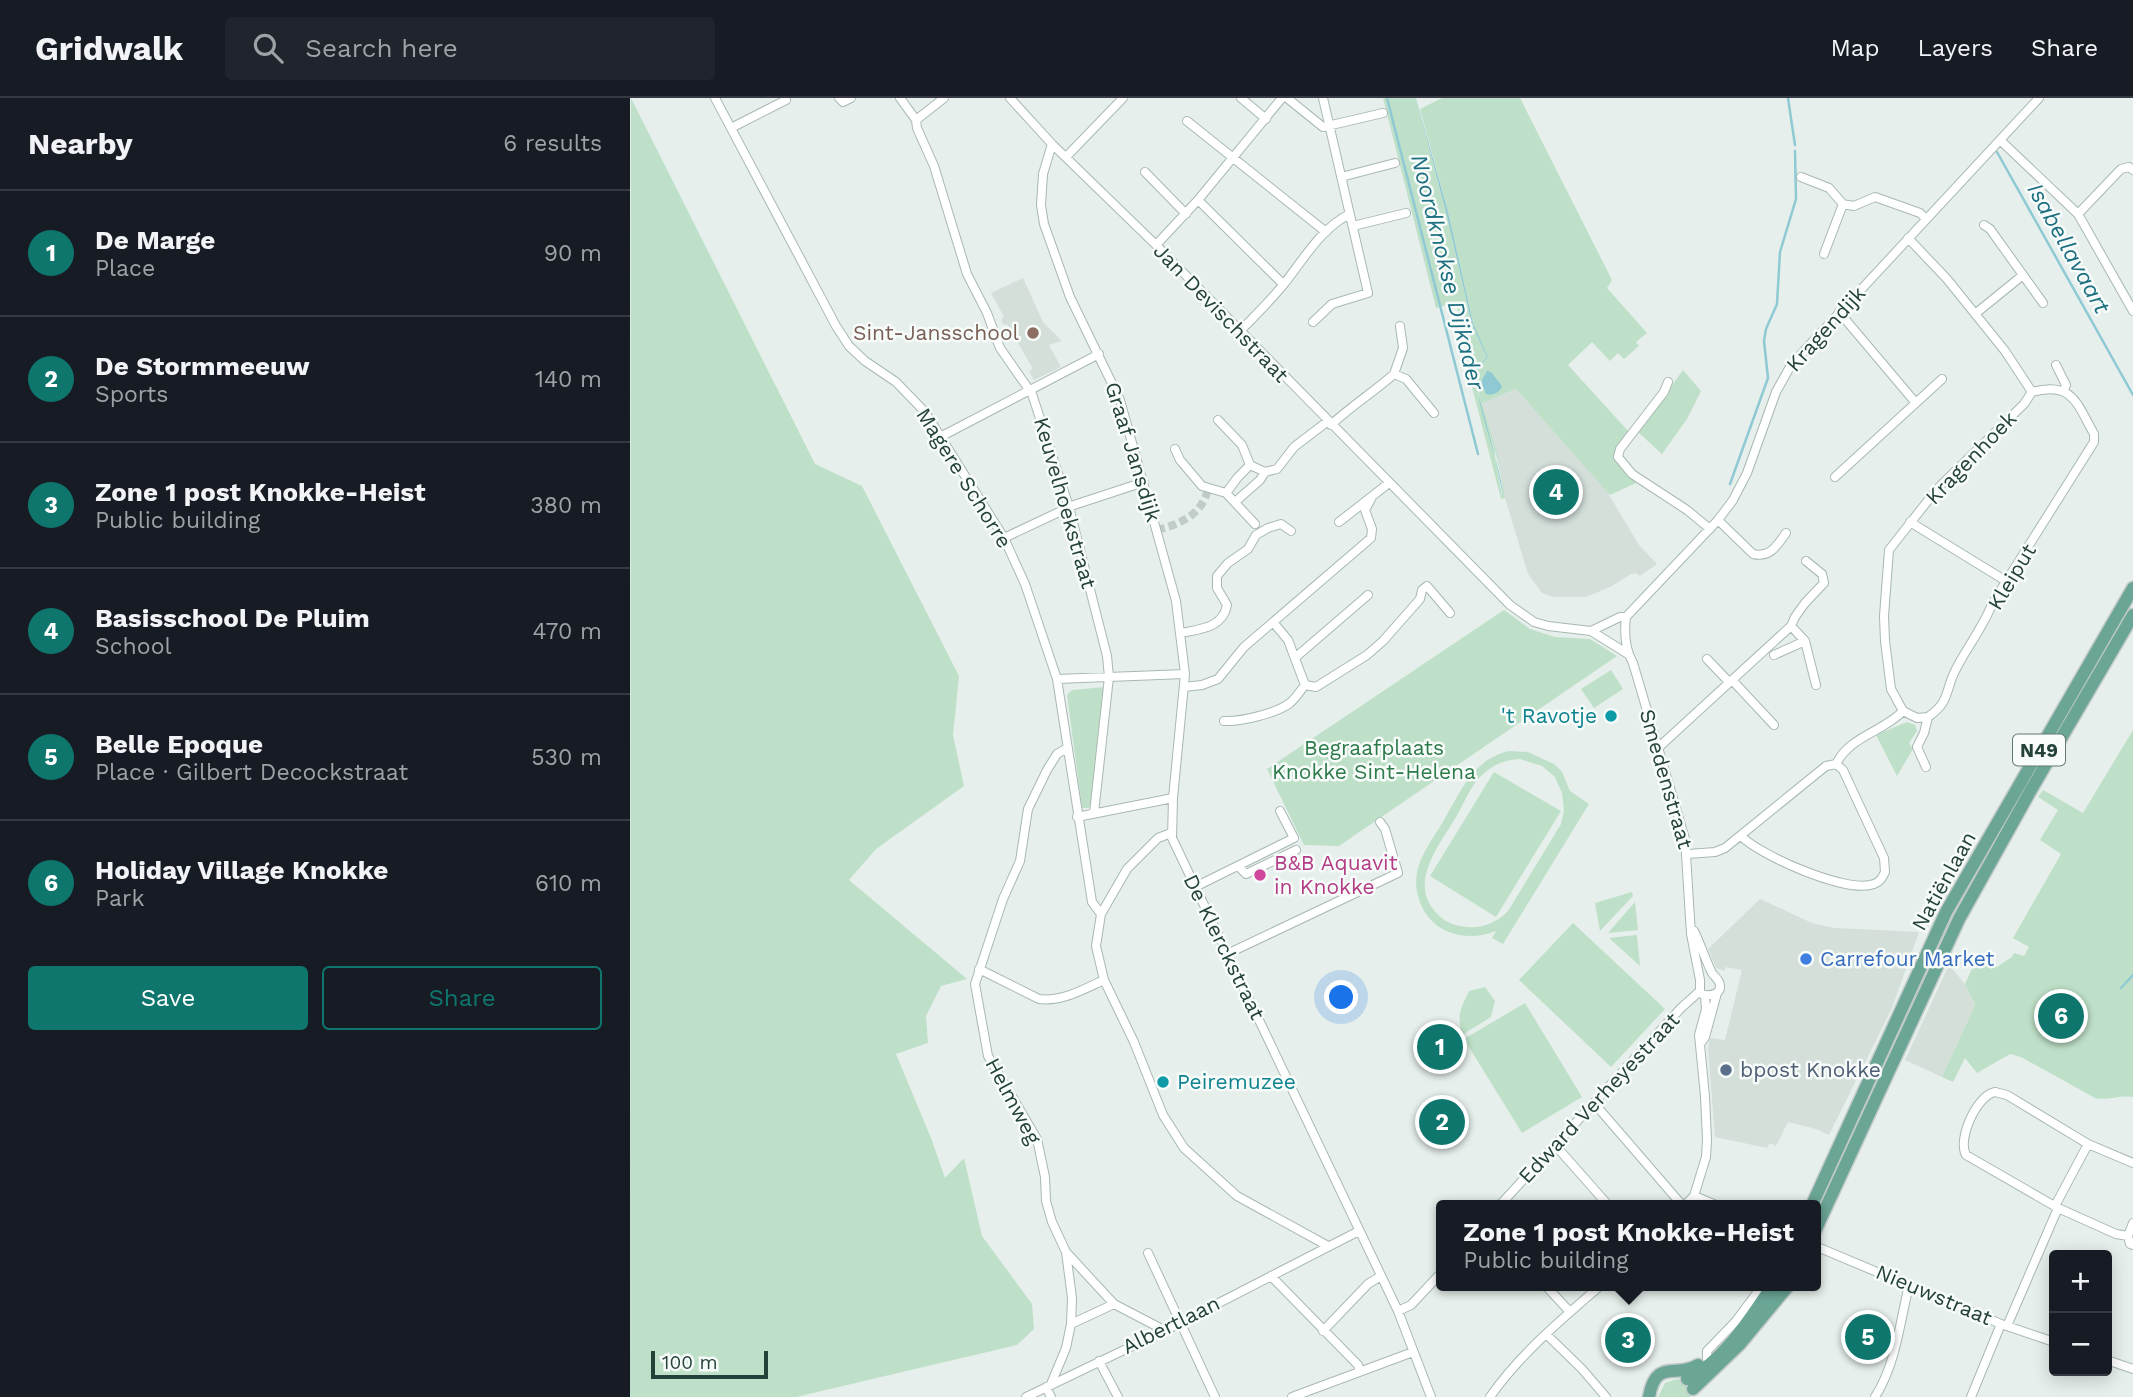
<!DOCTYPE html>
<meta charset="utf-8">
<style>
:root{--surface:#171b24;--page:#20242c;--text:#f1f3f6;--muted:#9ea1a6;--line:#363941;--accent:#0f766e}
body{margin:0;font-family:"Work Sans",sans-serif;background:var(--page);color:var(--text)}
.controls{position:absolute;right:21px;bottom:21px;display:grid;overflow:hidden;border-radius:7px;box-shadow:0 4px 18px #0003}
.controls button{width:63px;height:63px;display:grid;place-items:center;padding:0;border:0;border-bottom:2px solid var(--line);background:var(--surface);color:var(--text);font:35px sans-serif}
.scale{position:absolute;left:21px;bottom:18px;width:117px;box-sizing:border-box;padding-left:7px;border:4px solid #24423a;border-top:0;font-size:19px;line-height:24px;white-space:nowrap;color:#24423a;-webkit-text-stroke:5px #f7fbf9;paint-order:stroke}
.you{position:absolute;left:712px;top:900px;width:24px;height:24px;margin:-18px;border:5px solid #fff;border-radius:50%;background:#1a73e8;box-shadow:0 0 0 10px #1a73e833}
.badge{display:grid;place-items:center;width:46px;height:46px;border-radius:50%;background:var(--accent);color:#fff;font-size:23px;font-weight:700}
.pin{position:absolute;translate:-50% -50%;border:4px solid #fff;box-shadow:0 2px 7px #0006}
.popup{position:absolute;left:806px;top:1102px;width:385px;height:91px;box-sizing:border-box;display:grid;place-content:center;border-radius:7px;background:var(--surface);filter:drop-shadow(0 2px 5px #0005);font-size:23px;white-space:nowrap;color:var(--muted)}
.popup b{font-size:26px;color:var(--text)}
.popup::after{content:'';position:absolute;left:50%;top:100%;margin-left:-14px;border:14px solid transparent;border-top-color:var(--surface)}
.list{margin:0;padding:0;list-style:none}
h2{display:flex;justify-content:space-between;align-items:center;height:91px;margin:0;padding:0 28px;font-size:30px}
h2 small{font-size:23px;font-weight:400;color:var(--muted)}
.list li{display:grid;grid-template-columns:46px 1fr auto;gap:21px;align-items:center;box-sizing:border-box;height:126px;padding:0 28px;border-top:2px solid var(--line)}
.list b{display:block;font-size:26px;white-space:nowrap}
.list p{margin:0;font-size:23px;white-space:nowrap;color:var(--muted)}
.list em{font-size:23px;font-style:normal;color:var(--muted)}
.actions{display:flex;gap:14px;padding:21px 28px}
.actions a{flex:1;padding:16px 0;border:2px solid var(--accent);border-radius:7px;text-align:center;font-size:24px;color:var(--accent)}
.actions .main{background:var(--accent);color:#fff}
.icon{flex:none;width:38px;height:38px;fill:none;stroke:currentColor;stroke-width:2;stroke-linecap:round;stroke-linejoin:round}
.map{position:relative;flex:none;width:1503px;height:1299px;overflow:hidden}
header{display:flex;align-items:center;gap:42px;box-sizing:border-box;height:98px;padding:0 35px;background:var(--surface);border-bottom:2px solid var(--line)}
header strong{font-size:33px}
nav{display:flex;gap:38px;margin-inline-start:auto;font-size:24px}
.search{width:490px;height:63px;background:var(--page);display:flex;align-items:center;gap:18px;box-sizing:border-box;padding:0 24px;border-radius:7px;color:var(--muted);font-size:26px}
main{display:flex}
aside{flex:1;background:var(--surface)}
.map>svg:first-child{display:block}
</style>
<header>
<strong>Gridwalk</strong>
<div class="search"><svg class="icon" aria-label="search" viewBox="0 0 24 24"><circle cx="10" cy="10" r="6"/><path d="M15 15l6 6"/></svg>Search here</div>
<nav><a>Map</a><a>Layers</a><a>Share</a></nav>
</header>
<main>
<aside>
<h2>Nearby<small>6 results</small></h2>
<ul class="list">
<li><span class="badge">1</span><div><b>De Marge</b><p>Place</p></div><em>90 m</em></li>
<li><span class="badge">2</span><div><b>De Stormmeeuw</b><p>Sports</p></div><em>140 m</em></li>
<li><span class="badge">3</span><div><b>Zone 1 post Knokke-Heist</b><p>Public building</p></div><em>380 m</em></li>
<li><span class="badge">4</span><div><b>Basisschool De Pluim</b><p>School</p></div><em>470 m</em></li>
<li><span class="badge">5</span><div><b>Belle Epoque</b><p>Place · Gilbert Decockstraat</p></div><em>530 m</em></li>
<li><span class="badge">6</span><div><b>Holiday Village Knokke</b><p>Park</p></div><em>610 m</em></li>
</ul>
<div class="actions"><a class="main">Save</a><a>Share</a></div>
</aside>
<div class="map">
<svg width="1503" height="1299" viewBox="0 0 1503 1299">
<rect width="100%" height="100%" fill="#e6efeb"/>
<path fill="#d4dfda" d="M393,180l20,44 19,19 -13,4 12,22 -27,13 -5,-9 4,-2 -26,-45 -3,1 -3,-5 3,-3 -13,-24z
M886,291l89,99 34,57 18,19 -17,12 -4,-3 -5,1 -19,12 -26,11h-33l-11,-4 -14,-19 -23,-76 -8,-46 -15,-49z
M1130,801l52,24 23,5 84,4 -27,76 -63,127 -13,-6 -28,-7 -12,24 -6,-3 -3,5 -52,-11 -7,-88 2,-11 15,2 17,-70 -16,-3 -1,4 -9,-3 -8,-19z
M1319,867l16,19 10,21 -33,72 -37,-17z"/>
<path fill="#bfe0c8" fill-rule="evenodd" d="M1,0l184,366 47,22 97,190 -6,59 11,51 -88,63 -27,31 118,99 -26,7 -15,30 2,27 -32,11 35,84 14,40 19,-20 18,78 50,68 2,25 -17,16 -221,52h-166z
M753,0h33l30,114 26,112 15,33 -12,13v13l19,68 8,46c3,-37 -26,-86 -26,-126l12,-14 -15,-34 -25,-111 -28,-103 22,-11h78l92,182 -5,8 40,45 -11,9 3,4 -15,13 -6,-6 -8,8 -18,-19 -24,23 61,67 -11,13 -4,15 22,23 -26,12 -94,-106 -34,14 15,49 8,46 -4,1 -29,-112 1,-17 -17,-67 -20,5z
M1053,272l18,21 -14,28 -25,35 -24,-22z
M874,512l26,19 25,8 35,2 27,17 -278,190 -35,-1 -37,-76z
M981,572l12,19 -29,19 -13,-19z
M475,589l-12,111 -4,10h-7l-15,-113 5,-5z
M1277,624l8,3 2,6 -8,12 4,6 -16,27 -21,-41z
M1503,632v367c-14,-2 -26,4 -38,1l-74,-41 -11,-3 -33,19 -12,-15 -12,24 -11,-5 33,-72 -10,-21 12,-26 20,9 15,-10 2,-4 10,3 5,-9 -16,-9 48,-84 -21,-14 18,-30 -20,-13 5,-7 40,23z
M879,653l19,1 26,12 8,8 8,19 19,13 -86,140 -11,-6 4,-7c-15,6 -32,7 -47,1 -26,-9 -39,-42 -30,-67 5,-16 18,-32 26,-47 17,-29 29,-59 64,-67zM890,661l22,7 13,11 7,16 2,17 -3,14 -53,87c-13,13 -29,19 -48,15 -12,-2 -20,-8 -27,-17 -23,-30 8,-66 23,-92 8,-13 14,-31 25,-41 11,-11 23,-16 39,-17z
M864,674l67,39 -65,106 -66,-41z
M1002,794l1,4 -33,35 -5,-28z
M1005,804l3,28 -30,3z
M943,825l92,86 -54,58 -92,-87z
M1007,837l3,31 -31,-28z
M855,889l10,14 -4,16 -29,18c-5,-21 -2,-25 7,-44z
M895,905l57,94 -60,36 -58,-94z
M1047,1281c10,3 14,8 14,18h-33l7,-14z"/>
<path fill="#8ec9d4" d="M786,0l32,114 25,111 15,34 -12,14c0,42 24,84 27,126l-9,-46 -19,-68v-13l12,-13 -15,-33 -26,-112z
M857,273l4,1 11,14c-2,7 -10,10 -16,8l-5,-12z"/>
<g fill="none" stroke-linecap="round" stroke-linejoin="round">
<path stroke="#8ec9d4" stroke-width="2.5" d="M757,0l91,356
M1158,0l7,47
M1367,54l136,243
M1100,386l38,-106 -4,-37 2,-12 11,-25 3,-52 16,-53 -1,-48
M1491,890l12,-13"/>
<path stroke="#bfccc8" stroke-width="8" stroke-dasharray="8 4" stroke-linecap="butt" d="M527,432c23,-6 45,-15 51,-41"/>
<g stroke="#a8b8b2" stroke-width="10">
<path id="minor" d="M85,0l121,228 13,20 16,15 31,21 29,30 79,126 21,46 32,95 35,223 9,12
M209,0l4,4 8,-4
M270,0l16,22 1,8 17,38 33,108 20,39 13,35 32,46 37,113 38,149 2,21 -15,136
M380,0l42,46 104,101 354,360 24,17 14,4 43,5 37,23
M611,0l25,21
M657,0l36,29 60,-14
M286,22l28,-22
M557,23l139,111
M101,30l55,-28
M1370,42l78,74 55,97
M422,46l-9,30 -2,31 3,19 26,73 50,103 56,201 9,73 -12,124 -1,40 226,473 33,86
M436,59l57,-59
M515,74l41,42
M711,79l54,-14
M1171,79l28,11 14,16
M568,102l85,84
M1448,116l43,-45 8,-2 4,3
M1354,127l6,4 53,74
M723,128l53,-13
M1278,140l39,41 58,72 27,41
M526,147l42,-45 84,-102
M1194,156l19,-50 11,2 21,-9 45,16 6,6
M1209,214l76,90
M1345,216l48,-39
M683,224l19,-18 36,-11 -45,-195
M609,234c16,-16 31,-31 45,-48 19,-24 38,-57 66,-70
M1426,267l10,20 -2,5
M764,276l9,-26 -3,-22
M1038,284l-4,10 -44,57 -2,8 14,17 55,36 23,19
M588,322l24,25 8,20
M701,327c20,-19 43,-33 63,-51l12,5 28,34
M312,338l157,-82
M545,351l5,11 22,26 24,7
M620,367l15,7 12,-3 17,-22 34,-26
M1205,379l107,-98
M596,395l29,31
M596,395l12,-16 12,-12
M605,404l25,-22 5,-8
M1088,422l35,34c18,4 24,-9 33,-21
M709,424l50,-39
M1280,424l96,59
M374,440l70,-33 70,-23
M643,524l15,18 17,45 11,2 51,-32 16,-14 37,-42 2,-9 5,-4 23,27
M1161,528l14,15 11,44
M961,533l29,-14h6
M551,535c19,-4 42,-5 46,-28l-10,-17v-12l11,-13 20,-14 8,-14 12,-7 13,-4 10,7
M1144,557l31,-14
M666,559l72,-62
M1077,561l22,23
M427,581l128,-5
M1102,582l42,45
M554,589l18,-2 16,-6 26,-32 127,-109 1,-9 -7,-19 6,-11
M1273,613l-12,-22 -6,-48 -1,-25 5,-66 48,-61 87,-85 8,-12
M594,623c17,1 53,-8 66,-18 6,-5 10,-12 15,-18
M1029,649l132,-121 4,-9 10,-14 19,-20 -2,-9 -16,-13
M1296,669l-9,-20 7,-14 4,-16c22,-15 17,-26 27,-46 11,-23 28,-43 37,-67l102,-162v-8c-17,-30 -21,-53 -62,-42
M447,719l96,-19
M541,735l-13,5 -31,31 -26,45 -5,32 8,34 30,62 29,73 21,33 53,48 91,50
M1111,738c20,20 106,58 133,48 6,-2 8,-6 11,-12l-1,-14 -41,-88 -7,-6
M1058,756l27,-2 10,-4 101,-82 10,-2c14,-28 47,-32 67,-53l14,7 11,-1
M608,768l8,8 50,-24
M565,789l99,-49 -14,-27
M1064,833c7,14 11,28 18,42 2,3 5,5 7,9 5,12 -9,15 -17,12
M597,856l171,-81 -13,-44 -5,-7
M349,871l60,30c23,3 45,-10 65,-19
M1070,893v-11l-9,-46 -6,-95 -52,-176c-8,-14 -9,-30 -7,-46l92,-97 15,-20 14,-27 29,-81 15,-27 248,-267
M1071,945l4,-6 12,-44
M964,1005l88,102
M925,1047l53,60
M1064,1098l22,9
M870,1107l181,-197 19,-17
M1055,1107l9,-9 12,-39 1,-17 -2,-44 -6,-61 7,-26 -1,-13
M1425,1108l33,-62
M1428,1110l58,26 12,2
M1503,1125l-5,13 2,8 3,1
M1185,1148l186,78 53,18
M436,1154l48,52 50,26
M518,1155l67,144
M641,1178l87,89 2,6
M916,1188l24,26
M768,1213l13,-6 30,-32
M441,1226l43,-20
M1377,1228l51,-118 -92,-53c-9,-16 11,-60 29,-63l12,3 81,49 45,19
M693,1233l45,-47 13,-8
M916,1236l36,35 24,28
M1077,1260v-7l29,-30 26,-35
M1477,1262l26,9
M469,1263l19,36
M421,1286l15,-36 5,-24 1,-26 -6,-46 -14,-30 -6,-21 -1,-24 -8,-38 -49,-83 -13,-72 28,-85 17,-38 8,-52 19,-39 10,-16 10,-6
M416,1289l5,10
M396,1299l148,-71 185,-95
M662,1299l121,-45
M860,1299c29,-42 72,-78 110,-111
M1245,1299c21,-33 25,-75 34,-112
M1341,1299l30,-73"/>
</g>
<g stroke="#c2cac8" stroke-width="15">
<path id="primary" d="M1182,1107l134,-293 187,-324
M1185,1133l144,-312 73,-131 101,-173
M1057,1281c37,-18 63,-60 85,-93
M1063,1291l47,-45 48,-58
M1019,1299c7,-40 28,-18 49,-32"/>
</g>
<use href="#minor" stroke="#fff" stroke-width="8"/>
<use href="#primary" stroke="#6aa596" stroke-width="12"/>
</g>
<circle fill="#8d6e63" stroke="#f7fbf9" stroke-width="2.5" cx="403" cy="235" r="7"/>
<g fill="#0f9aa8" stroke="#f7fbf9" stroke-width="2.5">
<circle cx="981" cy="618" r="7"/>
<circle cx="533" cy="984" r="7"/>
</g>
<circle fill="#d1479c" stroke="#f7fbf9" stroke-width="2.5" cx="630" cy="777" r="7"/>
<circle fill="#3f7fe0" stroke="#f7fbf9" stroke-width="2.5" cx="1176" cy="861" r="7"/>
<circle fill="#5c6f8a" stroke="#f7fbf9" stroke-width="2.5" cx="1096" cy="972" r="7"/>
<g text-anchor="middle" stroke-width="5" stroke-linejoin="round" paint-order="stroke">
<rect fill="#f7fbf9" stroke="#637a73" stroke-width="2" x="1383" y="636.5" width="52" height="31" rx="5"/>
<g font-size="19" font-weight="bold" fill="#24423a">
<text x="1409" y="659">N49</text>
</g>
<g font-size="21" fill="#24423a" stroke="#f7fbf9">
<text transform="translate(591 215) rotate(46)" y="7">Jan Devischstraat</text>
<text transform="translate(1196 231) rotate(-48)" y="7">Kragendijk</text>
<text transform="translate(503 354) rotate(73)" y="7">Graaf Jansdijk</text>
<text transform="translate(1341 360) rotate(-46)" y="7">Kragenhoek</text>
<text transform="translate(334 380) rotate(58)" y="7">Magere Schorre</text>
<text transform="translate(435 405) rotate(74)" y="7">Keuvelhoekstraat</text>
<text transform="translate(1382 479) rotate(-59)" y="7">Kleiput</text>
<text transform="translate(1036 681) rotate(74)" y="7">Smedenstraat</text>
<text transform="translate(1314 783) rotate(-61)" y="7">Natiënlaan</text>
<text transform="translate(594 849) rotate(64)" y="7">De Klerckstraat</text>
<text transform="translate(969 1000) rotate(-47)" y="7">Edward Verheyestraat</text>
<text transform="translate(383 1003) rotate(62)" y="7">Helmweg</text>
<text transform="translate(1304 1197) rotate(23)" y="7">Nieuwstraat</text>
<text transform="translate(541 1227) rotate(-26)" y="7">Albertlaan</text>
</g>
<g font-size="21" fill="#785e54" stroke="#f7fbf9" text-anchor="end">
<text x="389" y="242">Sint-Jansschool</text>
</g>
<g font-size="21" fill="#0d838f" stroke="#f7fbf9" text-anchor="end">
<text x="967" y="625">'t Ravotje</text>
<text x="547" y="991" text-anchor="start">Peiremuzee</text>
</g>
<g font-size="21" fill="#2d7a4b" stroke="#f7fbf9">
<text x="744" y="657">Begraafplaats<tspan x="744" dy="24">Knokke Sint-Helena</tspan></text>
</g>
<g font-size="21" fill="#b23c85" stroke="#f7fbf9" text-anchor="start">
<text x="644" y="772">B&amp;B Aquavit<tspan x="644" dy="24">in Knokke</tspan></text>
</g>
<g font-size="21" fill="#366cbe" stroke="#f7fbf9" text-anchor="start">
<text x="1190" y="868">Carrefour Market</text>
</g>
<g font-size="21" fill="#4e5e75" stroke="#f7fbf9" text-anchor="start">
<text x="1110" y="979">bpost Knokke</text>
</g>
<g font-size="23" font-style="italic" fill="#1c6f80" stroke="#f7fbf9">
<text transform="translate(1439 150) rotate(61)" y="8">Isabellavaart</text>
<text transform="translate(818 174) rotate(76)" y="8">Noordknokse Dijkader</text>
</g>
</g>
</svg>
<div class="controls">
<button>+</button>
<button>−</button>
</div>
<div class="scale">100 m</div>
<div class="you"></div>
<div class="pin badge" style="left:810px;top:949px">1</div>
<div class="pin badge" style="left:812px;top:1024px">2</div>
<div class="pin badge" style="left:998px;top:1242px">3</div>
<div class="popup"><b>Zone 1 post Knokke-Heist</b>Public building</div>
<div class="pin badge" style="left:926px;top:394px">4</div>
<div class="pin badge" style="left:1238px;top:1239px">5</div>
<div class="pin badge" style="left:1431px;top:918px">6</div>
</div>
</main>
